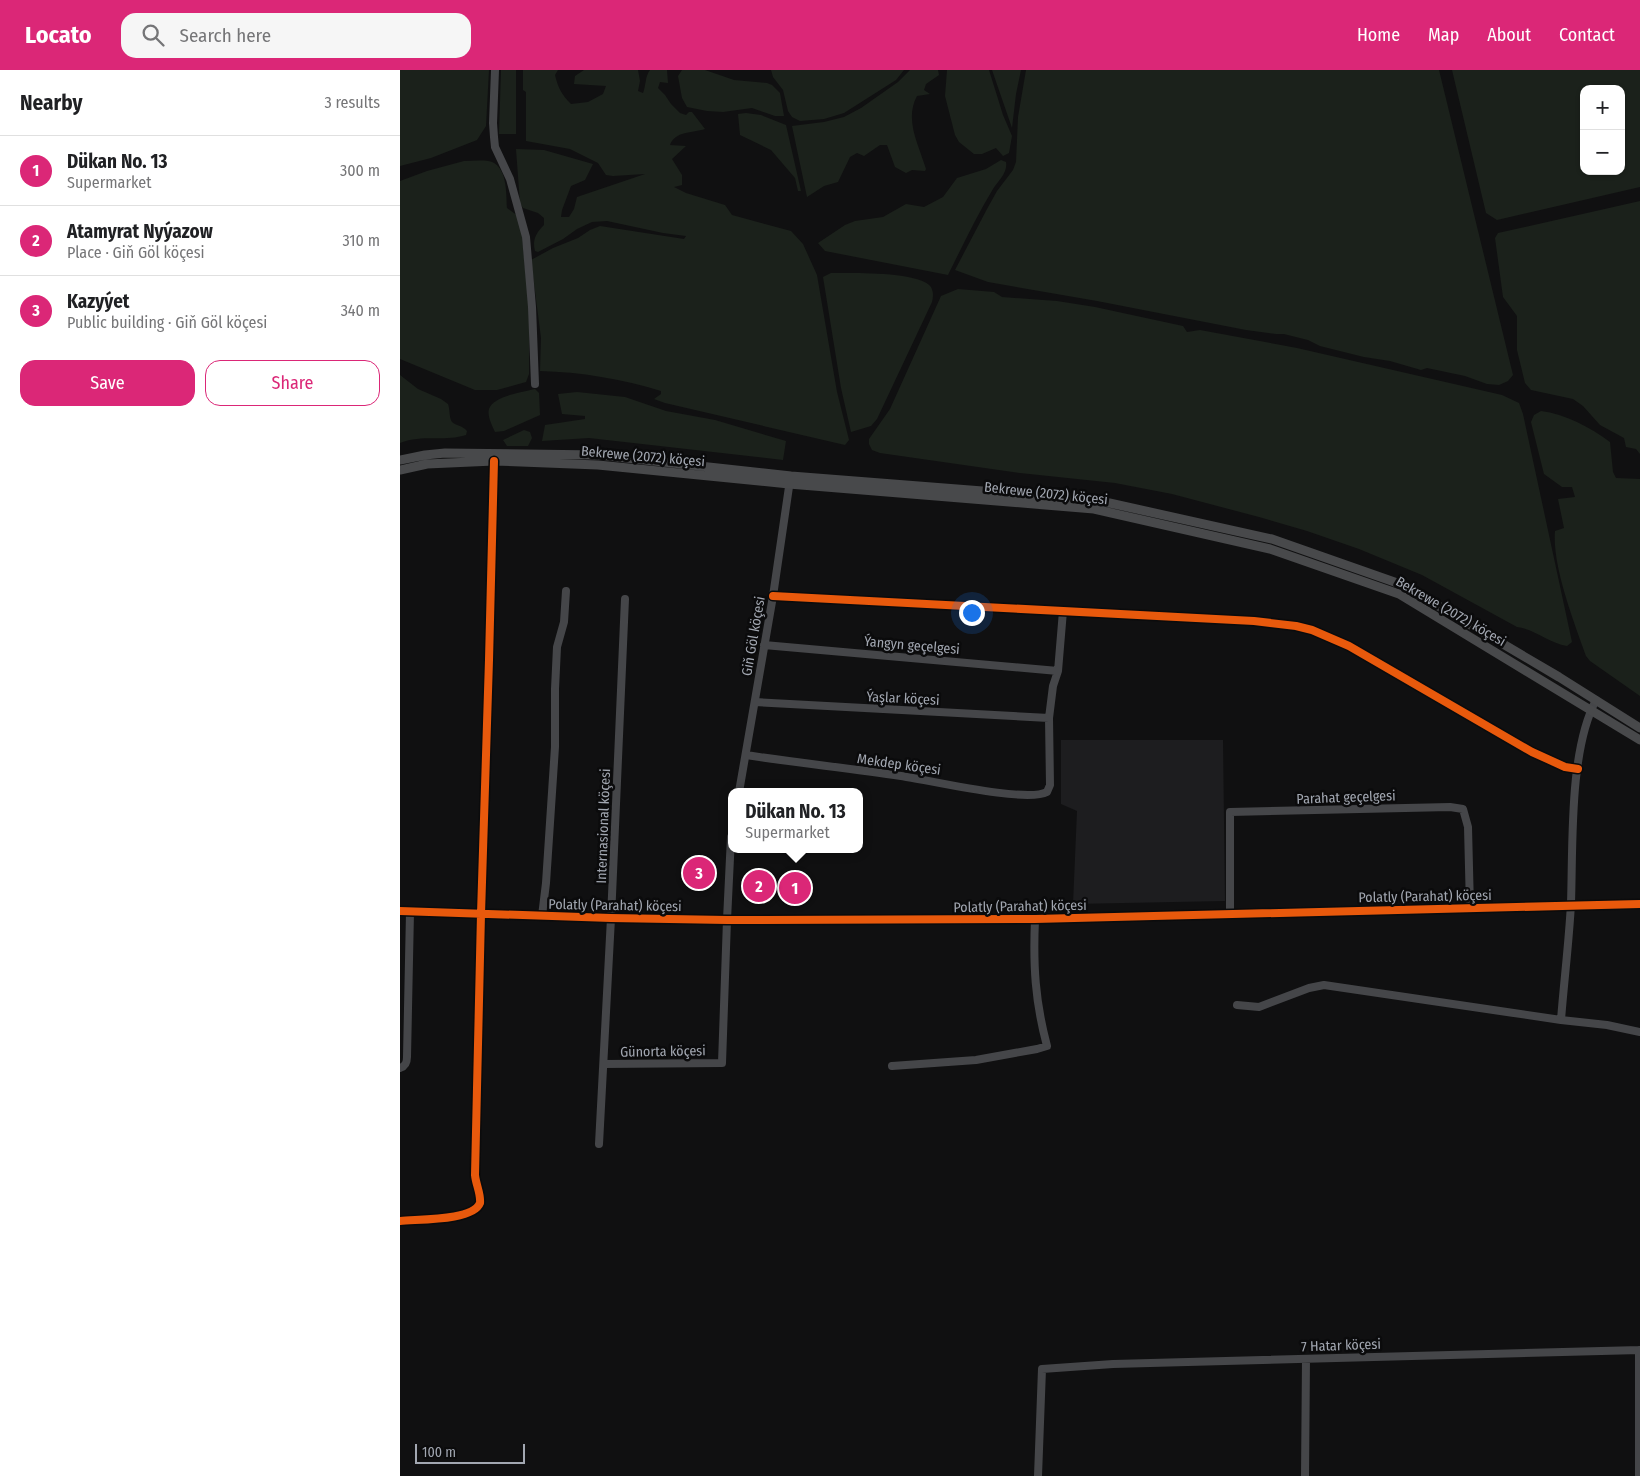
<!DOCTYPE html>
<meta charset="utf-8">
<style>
:root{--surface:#fff;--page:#f6f6f6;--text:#202124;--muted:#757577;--line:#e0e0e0;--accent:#db2777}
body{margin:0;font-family:"Fira Sans Condensed",sans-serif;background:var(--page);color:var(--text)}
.controls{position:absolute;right:15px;top:15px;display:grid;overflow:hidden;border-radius:10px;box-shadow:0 1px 4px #0004}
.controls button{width:45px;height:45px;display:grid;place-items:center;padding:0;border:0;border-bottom:1px solid var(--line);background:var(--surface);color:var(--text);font:25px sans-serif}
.scale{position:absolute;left:15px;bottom:12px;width:110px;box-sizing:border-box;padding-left:5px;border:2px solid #a2a7b1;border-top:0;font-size:14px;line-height:18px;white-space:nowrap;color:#a2a7b1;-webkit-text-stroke:4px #0b0b0c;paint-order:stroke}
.you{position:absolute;left:571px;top:542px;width:18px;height:18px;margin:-12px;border:4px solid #fff;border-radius:50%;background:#1a73e8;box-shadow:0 0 0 8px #1a73e833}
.badge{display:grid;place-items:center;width:32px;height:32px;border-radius:50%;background:var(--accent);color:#fff;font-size:16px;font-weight:700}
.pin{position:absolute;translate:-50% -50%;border:2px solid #fff;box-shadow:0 1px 5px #0006}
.popup{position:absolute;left:328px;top:718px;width:135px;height:65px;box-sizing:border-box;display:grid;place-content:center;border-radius:10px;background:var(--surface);filter:drop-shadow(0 1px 4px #0005);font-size:16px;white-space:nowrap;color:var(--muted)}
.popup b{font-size:19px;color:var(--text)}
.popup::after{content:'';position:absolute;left:50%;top:100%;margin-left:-10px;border:10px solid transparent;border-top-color:var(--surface)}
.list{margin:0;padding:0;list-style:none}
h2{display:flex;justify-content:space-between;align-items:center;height:65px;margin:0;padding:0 20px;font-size:21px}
h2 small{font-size:16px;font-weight:400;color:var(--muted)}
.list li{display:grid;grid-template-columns:32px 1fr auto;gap:15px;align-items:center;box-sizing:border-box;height:70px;padding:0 20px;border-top:1px solid var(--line)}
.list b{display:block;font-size:19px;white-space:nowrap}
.list p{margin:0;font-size:16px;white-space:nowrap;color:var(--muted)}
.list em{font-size:16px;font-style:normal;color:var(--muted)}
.actions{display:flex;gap:10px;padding:15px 20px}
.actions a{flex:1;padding:11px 0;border:1px solid var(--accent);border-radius:15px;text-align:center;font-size:18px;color:var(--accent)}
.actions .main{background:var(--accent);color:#fff}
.icon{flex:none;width:28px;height:28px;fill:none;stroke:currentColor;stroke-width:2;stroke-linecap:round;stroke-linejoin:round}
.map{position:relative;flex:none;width:1240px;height:1406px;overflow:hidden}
header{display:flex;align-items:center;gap:30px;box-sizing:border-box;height:70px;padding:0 25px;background:var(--accent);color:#fff}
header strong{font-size:24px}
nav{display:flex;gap:28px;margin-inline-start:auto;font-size:18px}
.search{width:350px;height:45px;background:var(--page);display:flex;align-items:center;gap:12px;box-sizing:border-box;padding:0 18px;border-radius:15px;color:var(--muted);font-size:19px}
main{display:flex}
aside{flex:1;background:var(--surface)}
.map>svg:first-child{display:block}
</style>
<header>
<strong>Locato</strong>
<div class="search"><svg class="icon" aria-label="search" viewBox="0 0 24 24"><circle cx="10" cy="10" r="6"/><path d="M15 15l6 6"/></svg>Search here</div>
<nav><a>Home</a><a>Map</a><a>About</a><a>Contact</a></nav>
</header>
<main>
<aside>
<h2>Nearby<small>3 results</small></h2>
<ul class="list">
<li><span class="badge">1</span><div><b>Dükan No. 13</b><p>Supermarket</p></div><em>300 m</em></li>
<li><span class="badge">2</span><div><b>Atamyrat Nyýazow</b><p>Place · Giň Göl köçesi</p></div><em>310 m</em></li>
<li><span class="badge">3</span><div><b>Kazyýet</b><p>Public building · Giň Göl köçesi</p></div><em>340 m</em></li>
</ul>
<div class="actions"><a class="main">Save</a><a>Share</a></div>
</aside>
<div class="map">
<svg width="1240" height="1406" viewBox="0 0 1240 1406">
<rect width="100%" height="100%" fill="#101011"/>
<path fill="#1d1d1f" d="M661,670h162l2,161 -152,3 4,-93 -16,-7z"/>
<path fill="#1b211b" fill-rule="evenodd" d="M0,0h89l-3,56 -9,14 -46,18 -31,8z
M101,0h15v64h-17z
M123,0h35l-3,5c3,13 7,20 16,29l17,-2 15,-8 3,-8 -32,-2 1,-8 9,-6h54l2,11 -2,10 5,2c3,-7 2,-17 7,-23h17l1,13 -8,-1 -2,6 7,7 6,9 9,9 6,2 3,-3h3l13,17c-13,4 -30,2 -35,16l16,1 -14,13 10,16v10l-8,2 12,6 39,12 7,10 59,16 12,13 14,31 20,117 12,48 -4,5 -180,-42 -11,-4 7,-5v-3c-38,-12 -81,-19 -121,-20l1,-33 -10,-78 22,-12 25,-10 12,-8 10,-4 84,13 2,-3 -23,-3 -56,-12 -15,1 -15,7 -14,10 -25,13 -3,-1c-3,-11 1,-18 9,-26v-7l-6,-5 -15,-5 -3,-5 -4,-54 28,1 49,14 -8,16 -14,6 -9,24 -1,7h8l5,-8 3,-12 68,-23 -32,2 -7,-1 -8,-12 -28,-14 -44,-8v-49l-3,-2z
M282,0h23l29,10 33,3 5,2 8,8 4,23h-9l-23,-8 -29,4 -16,-1 -20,-4 -5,-9 -4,-22z
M371,0h133l-8,10 -52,33 -20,6 -24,2 -8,-4 -4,-6 -5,-21 -10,-13z
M510,0h28l1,5 -13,9 -2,6 6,4 -13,2c-13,24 2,49 9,73l-1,2 -13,-1 -6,3 -11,-6 -8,-22h-7l-16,11 -7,-3 -7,4 -12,25 -14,4 -17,11 -15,-71 32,-4 20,-5 17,-9 37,-26z
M547,0h42l14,45 9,21 -3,17 -6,3 -7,-8 -14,6h-8l-15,-12 -4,-7 -10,-39z
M592,0h29l-5,24 -4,34z
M626,0h413l74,305 -5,6 -9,4 -12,-1 -22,-8 -38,-8 -6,2 -31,-9 -26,-4 -44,-11 -12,-6 -24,-6h-8l-30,-4 -149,-29 -109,-19 -33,-12 32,-61 10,-18 16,-21 3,-8 2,-45z
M1052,0h188v117l-143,33 -11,-7zM1184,19h37v82h-37z
M346,43l15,2 25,10 15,66h-3l-3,-13 -24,-28 -31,-15 -2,-21z
M601,90l5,2c2,11 -8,19 -13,27 -17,28 -31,58 -45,86l-123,-24 -7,-8 27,-18 10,-4 28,-4 23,-13 18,3 19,-10 14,-19 29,-9z
M64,91c8,0 16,-1 24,0 20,3 18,33 19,47l11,8 3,11 8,80v67l-3,8 -29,8h-22l-75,-31v-178l27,-10z
M1240,131v253l-4,-5 -10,-2 -2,-9 -24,-13 -17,-19 -10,-7 -42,-9 -6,-7 -8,-33v-34l-14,-19 -8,-59 3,-5z
M431,203c19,0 89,-2 100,14 3,6 2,10 1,15l-55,117 -6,7 -20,6 -10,-44 -18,-111z
M558,219l36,3 8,5 55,4 38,6 88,19 4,6 13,-2 97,18 205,47 17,8 4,11 49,228 -5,4c-18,-3 -32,-17 -50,-19l-95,-52 -63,-26 -52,-18 -48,-14 -87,-23 -57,-11 -95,-10 -140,-20 -8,-3 -3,-6v-5l21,-30 51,-113z
M0,305l18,14 23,10 7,5c2,5 1,14 4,18 4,4 10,3 15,9l-1,4c-23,7 -43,-1 -66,8z
M135,319l4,4 1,22 -36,16 -9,1c-3,-7 -8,-16 -6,-23 4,-13 34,-17 46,-20z
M177,322l48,5 41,14 49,9 71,21 -3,19 -194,-22 -47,3 3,-16 40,-6v-3l-23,-2 -4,-20z
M1141,341c24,3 49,16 69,31l3,30 3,6 24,1v217l-50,-35 -4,-5c-12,-34 -34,-90 -31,-125l9,-3 -6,-29 17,-2 -3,-10h-10l-18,-13 -13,-52 3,-7z
M124,360l6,2 2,6 -4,8h-21l-4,-6z"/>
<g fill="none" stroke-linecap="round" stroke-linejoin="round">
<path stroke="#454649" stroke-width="8" d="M95,0l-2,53 1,14 1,10 15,32 16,58 6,70 3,77
M373,526l481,25 42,5 16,4 37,16 183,106 33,15 13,2
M364,575l294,26
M355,632l294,16
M346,685c51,8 103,13 155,21 28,4 125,27 146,16l3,-7 -1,-67 4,-32 5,-15 5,-60
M339,722l34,-196 17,-116
M0,841l211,7 116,2 308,-1 605,-15
M830,844v-102l220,-5 13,2 5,18 2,81
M142,846l4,-33 9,-136v-58l2,-42 7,-25 2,-31
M837,935l22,2 50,-19 15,-3 237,35 46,5 33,7
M1161,950c3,-39 8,-78 10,-117 2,-58 -2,-152 25,-203
M204,994l118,-1 5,-143 4,-83
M492,996l84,-6 61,-11 10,-3c-12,-45 -14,-81 -12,-127
M0,998c6,-2 7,-6 7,-11l3,-145
M199,1074l12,-226 14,-319
M0,1151c18,-2 73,0 80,-18 1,-9 -4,-18 -5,-28l6,-261 8,-254 5,-199
M1239,1280v126
M638,1406l4,-107 71,-5 527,-14
M905,1406l1,-117"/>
<path stroke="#48494b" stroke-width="9" d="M0,390l25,-5 20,-2 154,2 192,21 305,24 176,39 131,46 156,92 81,51
M0,400l27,-6 67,-3 104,4 191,19 305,25 176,40 129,45 241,146"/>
<g stroke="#0b0b0c" stroke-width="11">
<path id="cycleway" d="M373,526l481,25 42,5 16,4 37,16 183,106 33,15 13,2
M0,841l211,7 116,2 308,-1 605,-15
M0,1151c18,-2 73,0 80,-18 1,-9 -4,-18 -5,-28l6,-261 8,-254 5,-199"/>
</g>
<use href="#cycleway" stroke="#e8590c" stroke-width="8"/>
</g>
<g text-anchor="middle" stroke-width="5" stroke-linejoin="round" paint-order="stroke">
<g font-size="14" fill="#a2a7b1" stroke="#0b0b0c">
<text transform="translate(243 386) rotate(5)" y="5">Bekrewe (2072) köçesi</text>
<text transform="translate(646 423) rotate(6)" y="5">Bekrewe (2072) köçesi</text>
<text transform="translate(1051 541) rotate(30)" y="5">Bekrewe (2072) köçesi</text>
<text transform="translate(353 566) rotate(-80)" y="5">Giň Göl köçesi</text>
<text transform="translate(512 575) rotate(5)" y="5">Ýangyn geçelgesi</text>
<text transform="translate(503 628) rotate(3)" y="5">Ýaşlar köçesi</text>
<text transform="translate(499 694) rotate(8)" y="5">Mekdep köçesi</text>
<text transform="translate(946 727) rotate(-2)" y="5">Parahat geçelgesi</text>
<text transform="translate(203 756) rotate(-88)" y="5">Internasional köçesi</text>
<text transform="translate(1025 826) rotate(-1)" y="5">Polatly (Parahat) köçesi</text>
<text transform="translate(215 835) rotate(1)" y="5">Polatly (Parahat) köçesi</text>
<text transform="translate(620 836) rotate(-1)" y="5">Polatly (Parahat) köçesi</text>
<text transform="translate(263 981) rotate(-1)" y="5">Günorta köçesi</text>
<text transform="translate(941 1275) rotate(-2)" y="5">7 Hatar köçesi</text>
</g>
</g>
</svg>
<div class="controls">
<button>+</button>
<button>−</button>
</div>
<div class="scale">100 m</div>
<div class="you"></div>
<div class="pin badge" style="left:395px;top:818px">1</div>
<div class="popup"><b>Dükan No. 13</b>Supermarket</div>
<div class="pin badge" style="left:359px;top:816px">2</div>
<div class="pin badge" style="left:299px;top:803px">3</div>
</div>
</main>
